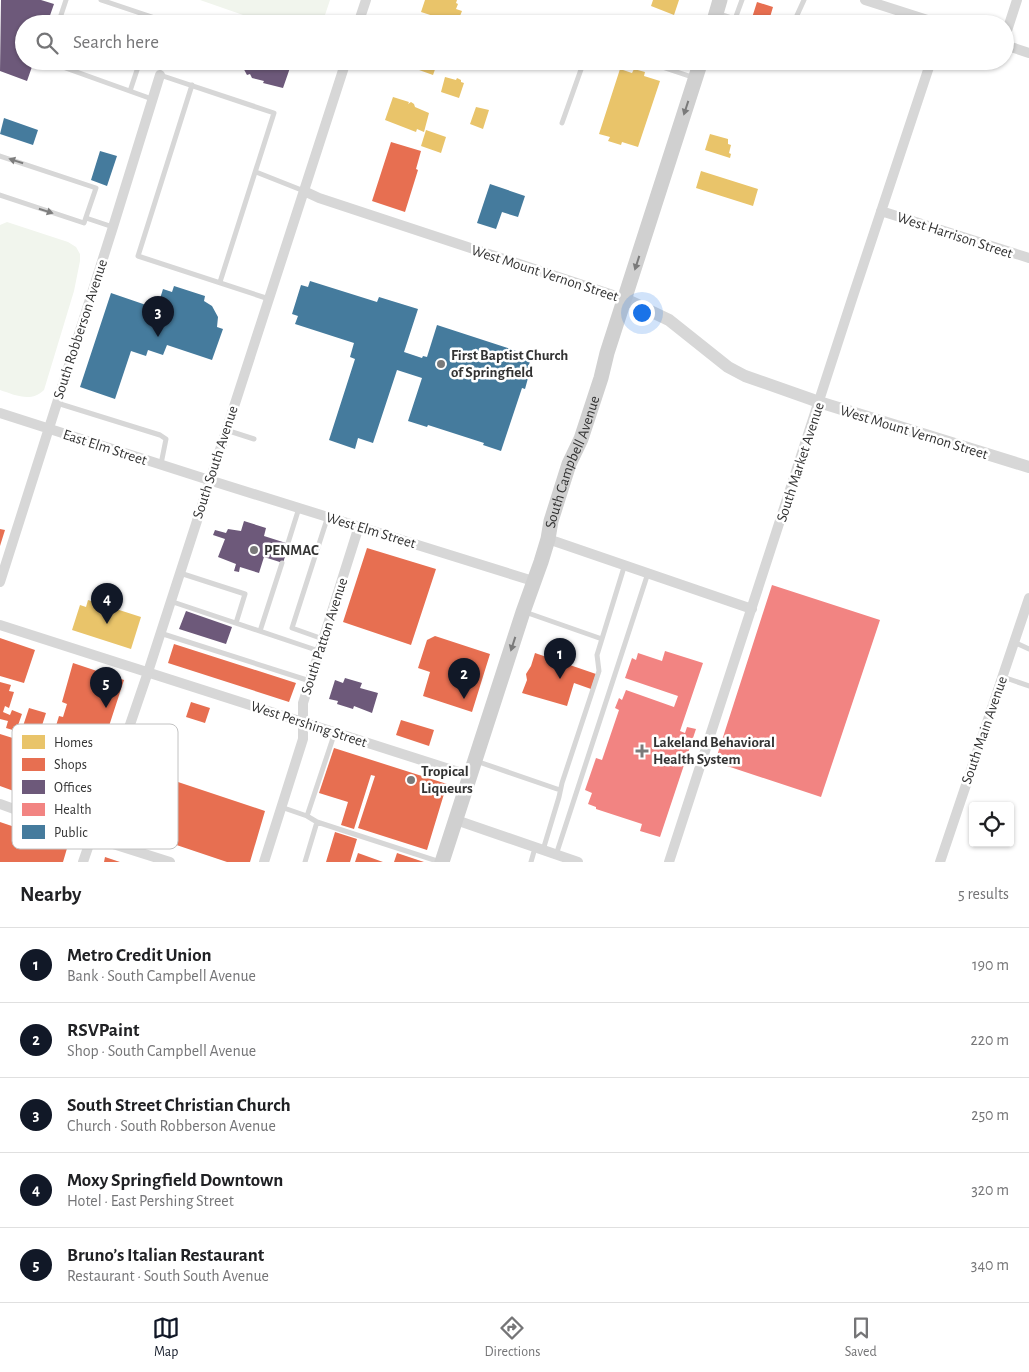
<!DOCTYPE html>
<meta charset="utf-8">
<style>
:root{--surface:#fff;--page:#f2f2f2;--text:#202124;--muted:#757577;--line:#e0e0e0;--accent:#111827}
body{margin:0;font-family:"Alegreya Sans",sans-serif;background:var(--page);color:var(--text)}
.controls{position:absolute;right:15px;bottom:15px;display:grid;overflow:hidden;border-radius:5px;box-shadow:0 1px 4px #0004}
.controls button{width:45px;height:45px;display:grid;place-items:center;padding:0;border:0;border-bottom:1px solid var(--line);background:var(--surface);color:var(--text);font:25px sans-serif}
.you{position:absolute;left:641px;top:312px;width:18px;height:18px;margin:-12px;border:4px solid #fff;border-radius:50%;background:#1a73e8;box-shadow:0 0 0 8px #1a73e833}
.badge{display:grid;place-items:center;width:32px;height:32px;border-radius:50%;background:var(--accent);color:#fff;font-size:16px;font-weight:700}
.pin{position:absolute;translate:-50% -41px;filter:drop-shadow(0 1px 2px #0008)}
.pin::after{content:'';position:absolute;top:26px;width:18px;height:15px;background:inherit;clip-path:polygon(0 0,100% 0,50% 100%)}
.list{margin:0;padding:0;list-style:none}
h2{display:flex;justify-content:space-between;align-items:center;height:65px;margin:0;padding:0 20px;font-size:21px}
h2 small{font-size:16px;font-weight:400;color:var(--muted)}
.list li{display:grid;grid-template-columns:32px 1fr auto;gap:15px;align-items:center;box-sizing:border-box;height:75px;padding:0 20px;border-top:1px solid var(--line)}
.list b{display:block;font-size:19px;white-space:nowrap}
.list p{margin:0;font-size:16px;white-space:nowrap;color:var(--muted)}
.list em{font-size:16px;font-style:normal;color:var(--muted)}
.icon{flex:none;width:28px;height:28px;fill:none;stroke:currentColor;stroke-width:2;stroke-linecap:round;stroke-linejoin:round}
.map{position:relative;flex:none;width:1029px;height:862px;overflow:hidden}
.search{position:absolute;background:var(--surface);box-shadow:0 1px 4px #0004;left:15px;right:15px;top:15px;height:55px;display:flex;align-items:center;gap:12px;box-sizing:border-box;padding:0 18px;border-radius:28px;color:var(--muted);font-size:19px}
.sheet{height:440px;background:var(--surface)}
nav{display:flex;justify-content:space-around;align-items:center;box-sizing:border-box;height:70px;border-top:1px solid var(--line);background:var(--surface);font-size:14px;color:var(--muted)}
nav a{display:grid;justify-items:center;gap:2px}
nav .on{color:var(--accent)}
.map>svg:first-child{display:block}
</style>
<div class="map">
<svg width="1029" height="862" viewBox="0 0 1029 862">
<rect width="100%" height="100%" fill="#fff"/>
<path fill="#f1f5ed" d="M200,0h130l-8,24h-53z
M7,222l61,20 8,5 4,7v7l-6,30 -30,99c-13,13 -29,5 -44,0v-165z"/>
<path fill="#e9c46a" d="M425,0h32l-1,3 2,1 -2,5 6,2 -4,10 -8,-3 -1,3 -28,-9z
M653,0h26l-5,15 -23,-9z
M651,16l20,8h-30l1,-3 7,2z
M410,61h28l-5,14 -25,-9z
M620,69l12,4 2,-4 11,3 -1,4 16,5 -22,66 -16,-5 -1,3 -13,-4 2,-4 -11,-3z
M445,77l11,3 1,-2 4,2v2l3,1 -5,15 -18,-6z
M393,97l16,5 -1,2 3,-2 3,2 1,3 14,6 -5,19 -7,-3 -1,3 -31,-12z
M476,107l13,3 -6,19 -13,-5z
M426,130l20,7 -5,16 -20,-7z
M710,134l18,5v5l3,1 -2,8 2,1 -1,4 -25,-8z
M701,171l57,18 -5,17 -57,-18z
M88,600l53,17 -10,32 -59,-19 8,-25 6,2z"/>
<path fill="#e76f51" d="M757,2l16,5 -5,17h-18z
M391,142l30,9 -5,18 2,1 -13,42 -33,-11z
M0,529l5,1 -5,16z
M367,548l69,21 -25,76 -68,-23z
M435,636l55,18 -18,58 -49,-16 7,-24 -12,-4 9,-28z
M0,638l35,12 -11,33 -24,-7z
M174,644l122,39 -7,19 -121,-39z
M535,653l61,21 -5,15 -17,-6 -7,23 -45,-13 5,-13 -1,-6 5,-8z
M73,663l51,17 -43,132 -54,-18 4,-15 4,1 4,-13 4,1 16,-52 4,1 4,-13 -5,-2z
M0,682l11,3 -2,6 5,1 -5,16 -4,-2 -2,6 7,3 2,-5 10,4 -6,17 -10,-3 2,-7 -8,-2z
M191,702l19,6 -5,15 -19,-6z
M29,708l17,5 -9,28 -17,-6z
M401,720l33,10 -5,16 -33,-11z
M0,734l38,12 -16,48 -22,-8z
M334,748l113,36 -20,66 -69,-22 17,-52 -4,-1 -17,54 -13,-4 7,-23 -29,-9z
M133,767l132,44 -15,51h-23l-113,-38z
M0,822l68,23 -5,17h-63z
M335,832l22,7 -7,23h-24z
M358,853l25,9h-28z
M397,853l27,9h-30z
M105,857l15,5h-16z"/>
<path fill="#6d597a" d="M1,0h40l13,4 -7,20h-23v37h10l-7,20 -27,-10z
M246,61l8,2 2,-2h24l11,4 -8,23 -20,-5 1,-2 -12,-3 -2,-4 -3,1 -6,-11z
M244,521l22,7 -2,8 25,8 -6,19 -19,-6 -5,16 -19,-6 -1,5 -5,-1 2,-7 -18,-7 7,-18 -12,-4 2,-5 11,3 2,-4 13,2z
M186,611l46,16 -6,17 -47,-15z
M345,678l17,5 -2,5 18,5 -6,20 -18,-7 -1,3 -16,-5 1,-3 -9,-2 6,-19 8,3z"/>
<path fill="#f28482" d="M772,585l108,35 -59,177 -106,-35z
M665,651l38,12 -23,68 5,2 2,-6 9,2 -36,108 -20,-6 2,-7 -46,-15v-2l-8,-3 4,-11 -7,-3 11,-32 6,2 17,-50 -4,-2 4,-10 3,2 4,-10 48,17 4,-11 -53,-18 7,-20 4,2 2,-7 24,8z"/>
<path fill="#457b9d" d="M4,118l34,12 -5,15 -33,-11z
M100,151l17,5 -10,30 -16,-6z
M490,184l35,12 -7,21 -16,-5 -6,17 -19,-6z
M310,281l67,21 2,-5 39,12 -14,43 18,6 1,-2 4,1 10,-32 95,31 -5,14 3,1 -5,18 -3,-1 -21,63 -18,-6 1,-2 -56,-18 -1,2 -19,-6 14,-43 -25,-8 -24,73 -15,-5 -3,11 -26,-9 26,-81 -5,-2 4,-14 -59,-19 3,-8 -6,-2 9,-29 7,2z
M174,286l31,10 -1,5 8,5 6,11 -1,10 6,2 -11,31 -45,-15 -4,10 -15,-5 -2,6 -15,-5 -16,48 -35,-12 31,-94 38,13 -3,9 8,3 9,-29 9,3z"/>
<g fill="none" stroke-linecap="round" stroke-linejoin="round">
<path stroke="#d7d7d7" stroke-width="5" d="M101,0l54,18 -2,6
M717,13l18,6 7,-19
M58,24l8,-24
M793,24l11,-24
M46,61l106,38
M644,61l51,17
M160,75l114,38 -54,169
M192,85l-54,171 131,43
M130,91l10,-30
M562,123l22,-62
M0,156l96,32 -12,35 -84,-28
M256,172l48,19
M86,218l27,9
M57,403l103,32 6,4 -5,25
M226,430l28,9
M288,543l11,-35
M180,573l65,21 -9,29
M170,601l149,50
M525,612l77,27
M260,631l22,-68
M160,633l150,48
M323,639l-31,-11 36,-112
M1014,642l15,7
M1003,677l26,9
M476,761l84,29
M281,807l26,9 10,6 -12,40
M307,816l28,-84
M317,822l123,40
M543,850l16,-53 3,-14 37,-112 -2,-16 28,-91
M556,855l92,-282
M531,862l4,-14"/>
<path stroke="#d7d7d7" stroke-width="10" d="M865,0l75,24
M358,24l8,-24
M1005,37l12,-37
M1005,45l24,8
M304,191l15,7 306,101
M881,211l148,47
M0,413l209,67 324,101
M548,539l204,70
M0,582l113,-355 47,-152
M0,625l471,151
M0,804l91,33 79,25
M456,820l122,42
M83,862l65,-190 198,-611
M264,862l39,-123v-36l56,-177
M669,862l184,-566 78,-235
M940,862l89,-264"/>
<path stroke="#d7d7d7" stroke-width="12" d="M625,299l44,21 59,47 17,9 74,26 210,65"/>
<g stroke="#d0d0d0" stroke-width="15">
<path d="M713,24l7,-24"/>
<path id="s1" d="M442,862l81,-250 18,-50 7,-23 3,-18 18,-57 12,-25 20,-61 6,-25 94,-292"/>
</g>
</g>
<defs><path id="oneway-solid" d="M-6-.8H1V-3.2L6.5 0L1 3.2V.8H-6Z" transform="scale(1.25)"/></defs>
<g fill="#7a7a7a">
<use href="#oneway-solid" transform="translate(686 108) rotate(108)"/>
<use href="#oneway-solid" transform="translate(637 263) rotate(108)"/>
<use href="#oneway-solid" transform="translate(513 644) rotate(108)"/>
</g>
<g fill="#7d7d7d">
<use href="#oneway-solid" transform="translate(16 161) rotate(-162)"/>
<use href="#oneway-solid" transform="translate(46 211) rotate(18)"/>
</g>
<g fill="#7a7a7a" stroke="#fff" stroke-width="2">
<circle cx="441" cy="364" r="5"/>
<circle cx="254" cy="550" r="5"/>
<path d="M639.5 743.5h5v5h5v5h-5v5h-5v-5h-5v-5h5z"/>
<circle cx="411" cy="780" r="5"/>
</g>
<g text-anchor="middle" stroke-width="5" stroke-linejoin="round" paint-order="stroke">
<g font-size="15" fill="#333" stroke="#fff">
<text transform="translate(955 235) rotate(18)" y="5">West Harrison Street</text>
<text transform="translate(545 273) rotate(18)" y="5">West Mount Vernon Street</text>
<text transform="translate(80 329) rotate(-72)" y="5">South Robberson Avenue</text>
<text transform="translate(914 432) rotate(17)" y="5">West Mount Vernon Street</text>
<text transform="translate(105 447) rotate(18)" y="5">East Elm Street</text>
<text transform="translate(215 462) rotate(-72)" y="5">South South Avenue</text>
<text dy="5" stroke="none"><textPath href="#s1" startOffset="421">South Campbell Avenue</textPath></text>
<text transform="translate(800 462) rotate(-72)" y="5">South Market Avenue</text>
<text transform="translate(371 530) rotate(17)" y="5">West Elm Street</text>
<text transform="translate(324 636) rotate(-72)" y="5">South Patton Avenue</text>
<text transform="translate(309 724) rotate(18)" y="5">West Pershing Street</text>
<text transform="translate(984 730) rotate(-71)" y="5">South Main Avenue</text>
</g>
<g font-size="15" font-weight="bold" fill="#333" stroke="#fff" text-anchor="start">
<text x="451" y="360">First Baptist Church<tspan x="451" dy="17">of Springfield</tspan></text>
<text x="264" y="555">PENMAC</text>
<text x="653" y="747">Lakeland Behavioral<tspan x="653" dy="17">Health System</tspan></text>
<text x="421" y="776">Tropical<tspan x="421" dy="17">Liqueurs</tspan></text>
</g>
</g>
<rect x="12" y="724" width="166" height="125" rx="8" fill="#fff" stroke="#c2c2c2" stroke-width="1"/>
<rect x="22" y="735" width="23" height="14" fill="#e9c46a"/>
<rect x="22" y="758" width="23" height="13" fill="#e76f51"/>
<rect x="22" y="780" width="23" height="14" fill="#6d597a"/>
<rect x="22" y="803" width="23" height="13" fill="#f28482"/>
<rect x="22" y="825" width="23" height="14" fill="#457b9d"/>
<g font-size="14" fill="#333">
<text x="54" y="747">Homes</text>
<text x="54" y="769">Shops</text>
<text x="54" y="792">Offices</text>
<text x="54" y="814">Health</text>
<text x="54" y="837">Public</text>
</g>
</svg>
<div class="controls">
<button><svg class="icon" aria-label="locate" viewBox="0 0 24 24"><circle cx="12" cy="12" r="6"/><path d="M12 2v4M12 18v4M2 12h4M18 12h4"/></svg></button>
</div>
<div class="you"></div>
<div class="pin badge" style="left:560px;top:679px">1</div>
<div class="pin badge" style="left:464px;top:699px">2</div>
<div class="pin badge" style="left:158px;top:337px">3</div>
<div class="pin badge" style="left:107px;top:624px">4</div>
<div class="pin badge" style="left:106px;top:708px">5</div>
<div class="search"><svg class="icon" aria-label="search" viewBox="0 0 24 24"><circle cx="10" cy="10" r="6"/><path d="M15 15l6 6"/></svg>Search here</div>
</div>
<section class="sheet">
<h2>Nearby<small>5 results</small></h2>
<ul class="list">
<li><span class="badge">1</span><div><b>Metro Credit Union</b><p>Bank · South Campbell Avenue</p></div><em>190 m</em></li>
<li><span class="badge">2</span><div><b>RSVPaint</b><p>Shop · South Campbell Avenue</p></div><em>220 m</em></li>
<li><span class="badge">3</span><div><b>South Street Christian Church</b><p>Church · South Robberson Avenue</p></div><em>250 m</em></li>
<li><span class="badge">4</span><div><b>Moxy Springfield Downtown</b><p>Hotel · East Pershing Street</p></div><em>320 m</em></li>
<li><span class="badge">5</span><div><b>Bruno’s Italian Restaurant</b><p>Restaurant · South South Avenue</p></div><em>340 m</em></li>
</ul>
</section>
<nav>
<a class="on"><svg class="icon" aria-label="map" viewBox="0 0 24 24"><path d="M3 6l6-2 6 2 6-2v14l-6 2-6-2-6 2zM9 4v14M15 6v14"/></svg>Map</a>
<a><svg class="icon" aria-label="directions" viewBox="0 0 24 24"><path d="M12 3l9 9-9 9-9-9zM9 14v-3h6M13 9l2 2-2 2"/></svg>Directions</a>
<a><svg class="icon" aria-label="saved" viewBox="0 0 24 24"><path d="M7 4h10v16l-5-4-5 4z"/></svg>Saved</a>
</nav>
